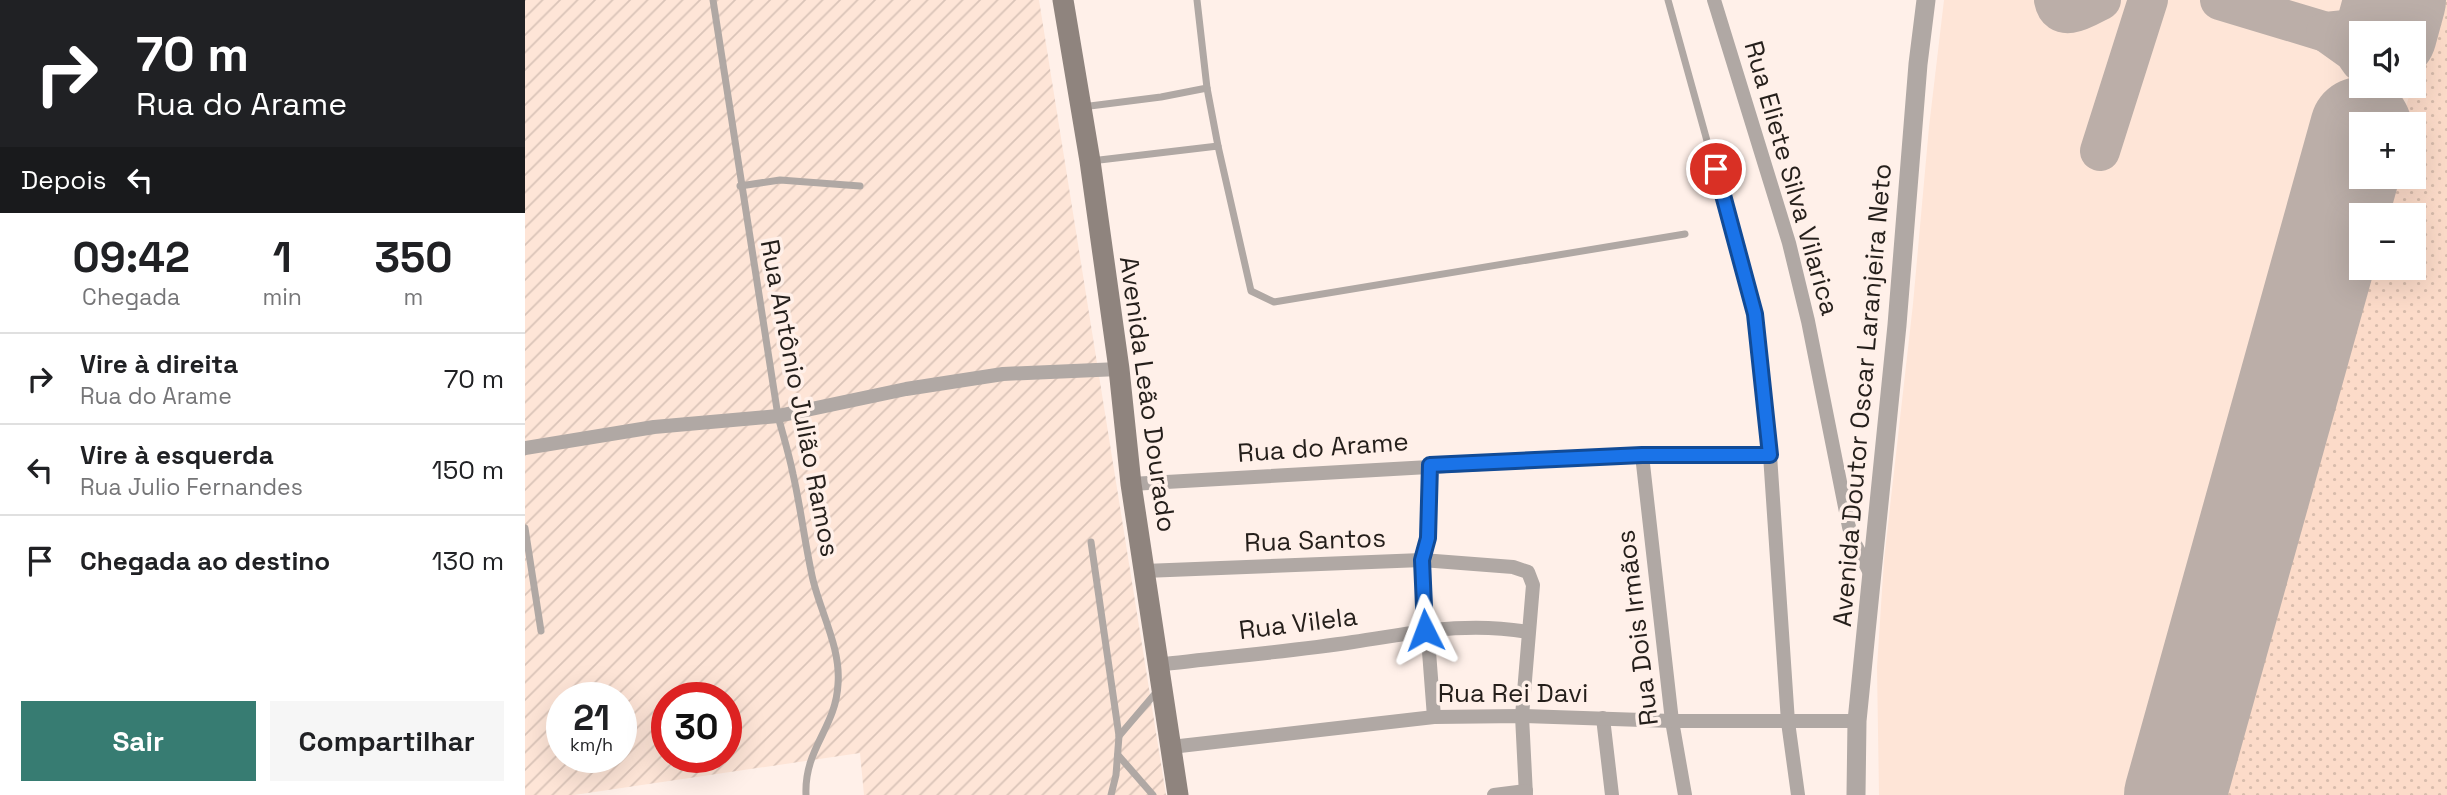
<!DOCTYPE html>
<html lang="pt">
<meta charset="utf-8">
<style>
:root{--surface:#fff;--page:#f6f6f6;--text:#202124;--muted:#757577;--line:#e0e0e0;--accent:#377c72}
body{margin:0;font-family:"Space Grotesk",sans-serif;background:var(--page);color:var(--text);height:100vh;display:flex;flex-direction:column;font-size:26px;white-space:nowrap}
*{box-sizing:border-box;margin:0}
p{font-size:23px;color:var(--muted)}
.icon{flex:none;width:38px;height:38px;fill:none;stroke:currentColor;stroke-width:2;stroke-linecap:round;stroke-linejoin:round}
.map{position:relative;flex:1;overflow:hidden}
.details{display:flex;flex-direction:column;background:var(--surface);width:525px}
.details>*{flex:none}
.banner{background:#202124;color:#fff;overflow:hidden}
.fabs{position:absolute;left:1824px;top:21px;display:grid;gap:14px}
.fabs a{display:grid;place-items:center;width:77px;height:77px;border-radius:0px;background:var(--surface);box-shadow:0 7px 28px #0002;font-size:35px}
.speed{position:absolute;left:21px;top:682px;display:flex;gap:14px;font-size:35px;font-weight:700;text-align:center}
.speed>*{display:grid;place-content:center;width:91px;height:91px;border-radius:50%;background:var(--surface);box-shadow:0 7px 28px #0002;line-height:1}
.speed small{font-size:18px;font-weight:400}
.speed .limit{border:10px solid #d22;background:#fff;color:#111}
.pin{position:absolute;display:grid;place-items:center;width:60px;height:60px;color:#fff;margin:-30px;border:4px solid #fff;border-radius:50%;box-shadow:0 2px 7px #0007}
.me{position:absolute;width:77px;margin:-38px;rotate:357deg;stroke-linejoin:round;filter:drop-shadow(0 0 5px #0008)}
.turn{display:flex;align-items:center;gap:24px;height:147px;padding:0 21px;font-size:32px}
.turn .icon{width:91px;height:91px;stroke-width:2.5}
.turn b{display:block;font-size:49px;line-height:60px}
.then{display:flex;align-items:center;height:66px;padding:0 21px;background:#0003;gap:14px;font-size:26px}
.eta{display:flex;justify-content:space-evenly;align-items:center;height:119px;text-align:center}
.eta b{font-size:42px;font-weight:700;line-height:49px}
.cta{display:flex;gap:14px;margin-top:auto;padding:14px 21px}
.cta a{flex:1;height:80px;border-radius:0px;background:var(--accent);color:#fff;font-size:28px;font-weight:700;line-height:80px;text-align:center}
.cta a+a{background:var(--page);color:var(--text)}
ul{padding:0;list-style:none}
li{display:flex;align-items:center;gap:21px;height:91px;padding:0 21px;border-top:2px solid var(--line)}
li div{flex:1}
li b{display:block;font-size:26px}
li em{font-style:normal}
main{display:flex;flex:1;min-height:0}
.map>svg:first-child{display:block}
.built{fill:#fee5d7;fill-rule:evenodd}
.industrial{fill:url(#industrial-furrows);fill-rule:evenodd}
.grass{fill:url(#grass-dots)}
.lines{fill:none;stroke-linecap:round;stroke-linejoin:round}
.taxiway{stroke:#bbaea8;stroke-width:40}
.runway{stroke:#bbaea8;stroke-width:102}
.service{stroke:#b0a8a4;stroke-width:7}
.minor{stroke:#b0a8a4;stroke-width:14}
.tertiary{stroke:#b0a8a4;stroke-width:19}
.secondary{stroke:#8f847e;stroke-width:21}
.route-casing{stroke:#114b97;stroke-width:18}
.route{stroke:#1a73e8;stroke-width:12}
.labels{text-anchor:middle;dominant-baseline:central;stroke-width:7;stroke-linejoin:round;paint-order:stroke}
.street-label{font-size:26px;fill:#251f1b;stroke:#fff0e9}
</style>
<main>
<section class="details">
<div class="banner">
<div class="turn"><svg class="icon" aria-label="right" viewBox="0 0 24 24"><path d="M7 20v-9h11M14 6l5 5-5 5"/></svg><div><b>70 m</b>Rua do Arame</div></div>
<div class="then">Depois<svg class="icon" aria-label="left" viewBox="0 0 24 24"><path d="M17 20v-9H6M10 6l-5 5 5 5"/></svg></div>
</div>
<div class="eta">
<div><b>09:42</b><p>Chegada</p></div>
<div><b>1</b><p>min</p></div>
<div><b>350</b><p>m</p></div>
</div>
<ul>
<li><svg class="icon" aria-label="right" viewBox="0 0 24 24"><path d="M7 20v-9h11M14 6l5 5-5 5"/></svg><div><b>Vire à direita</b><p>Rua do Arame</p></div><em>70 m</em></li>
<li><svg class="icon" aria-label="left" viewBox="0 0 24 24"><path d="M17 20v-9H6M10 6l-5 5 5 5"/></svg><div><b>Vire à esquerda</b><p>Rua Julio Fernandes</p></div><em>150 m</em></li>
<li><svg class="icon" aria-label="arrive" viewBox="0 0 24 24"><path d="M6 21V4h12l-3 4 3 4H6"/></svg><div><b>Chegada ao destino</b></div><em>130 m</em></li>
</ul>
<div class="cta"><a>Sair</a><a>Compartilhar</a></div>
</section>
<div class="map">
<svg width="1922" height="795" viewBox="0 0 1922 795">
<defs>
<pattern id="industrial-furrows" width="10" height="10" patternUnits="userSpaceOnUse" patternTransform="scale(1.75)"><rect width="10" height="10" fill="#fee5d7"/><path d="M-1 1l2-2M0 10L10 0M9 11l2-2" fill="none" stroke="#dac4b8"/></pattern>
<pattern id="grass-dots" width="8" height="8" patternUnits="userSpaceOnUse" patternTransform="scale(1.75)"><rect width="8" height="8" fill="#fcdbc9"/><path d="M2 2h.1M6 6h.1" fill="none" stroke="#d8bcac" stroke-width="1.8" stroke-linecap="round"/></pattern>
</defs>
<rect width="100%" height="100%" fill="#fff0e9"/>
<path class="built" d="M 1419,0 L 1922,0 L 1922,795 L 1354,795 L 1352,667 L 1359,560 L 1388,304 L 1404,127 ZM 1836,33 L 1888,33 L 1888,86 L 1836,86 ZM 1836,124 L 1888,124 L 1888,177 L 1836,177 ZM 1836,215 L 1888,215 L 1888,268 L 1836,268 Z"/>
<path class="industrial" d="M 0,0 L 514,0 L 641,795 L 339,795 L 335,753 L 49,795 L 0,795 ZM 37,698 L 96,698 L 96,758 L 37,758 ZM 142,698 L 201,698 L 201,758 L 142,758 Z"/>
<polygon class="grass" points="1912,0 1922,0 1922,795 1689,795 1836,268 1888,268 1888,215 1850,215 1861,177 1888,177 1888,124 1876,124"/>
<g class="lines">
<g class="taxiway">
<path d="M 1529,0 C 1534,26 1562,7 1576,0"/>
<polyline points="1695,0 1801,32 1830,29 1852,18 1865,0"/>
<polyline points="1801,32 1829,52 1836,62"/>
<polyline points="1843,86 1844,100"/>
<polyline points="1575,151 1623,0"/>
</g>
<g class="runway">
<polyline points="1861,33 1870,0"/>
<polyline points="1650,795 1836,128"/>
</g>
<g class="service">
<path d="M 188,0 L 253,416 C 258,435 264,454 268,474 C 276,509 280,545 288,580 C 296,613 316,649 313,684 C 311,728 279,748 281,795"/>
<polyline points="1143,0 1230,314 1245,455"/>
<polyline points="682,88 693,146"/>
<polyline points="557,107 636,97 682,88 672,0"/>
<polyline points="566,161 693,146 726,291 749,302 1160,234"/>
<polyline points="215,186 255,180 335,186"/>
<polyline points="0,528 16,631"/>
<polyline points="566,542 594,736"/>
<polyline points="593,755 628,795"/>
<polyline points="586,795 591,775 594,736 634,689"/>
</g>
<g class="minor">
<polyline points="1189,0 1264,243 1283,321 1324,527 1327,538 1345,573"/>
<polyline points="0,448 129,427 253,416 381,389 478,374 594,369"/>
<polyline points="1117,455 1147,721 1160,795"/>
<polyline points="905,465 903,538 897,560 909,717"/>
<polyline points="606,484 1117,455 1245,455 1263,722 1273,795"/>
<polyline points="619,571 897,560 988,567 1003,572 1008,585 997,716 1001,795"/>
<path d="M 632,665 C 697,657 763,652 828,642 C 891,633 939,621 1003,632"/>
<polyline points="1078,718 1087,795"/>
<polyline points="646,747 909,717 997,716 1147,721 1332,721"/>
<polyline points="969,795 1001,791"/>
</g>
<polyline class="tertiary" points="1331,795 1332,721 1372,325 1393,64 1401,0"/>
<polyline class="secondary" points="538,0 565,161 594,369 606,484 653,795"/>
</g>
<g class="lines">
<defs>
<polyline id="route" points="900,630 897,560 903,538 905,465 1117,455 1245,455 1230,314 1191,169"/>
</defs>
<use href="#route" class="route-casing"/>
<use href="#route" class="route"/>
</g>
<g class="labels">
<g class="street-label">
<text transform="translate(1267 178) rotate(74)">Rua Eliete Silva Vilarica</text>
<text transform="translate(623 394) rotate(82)">Avenida Leão Dourado</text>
<text transform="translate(1337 395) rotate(-85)">Avenida Doutor Oscar Laranjeira Neto</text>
<text transform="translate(275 398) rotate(79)">Rua Antônio Julião Ramos</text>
<text transform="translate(798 447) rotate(-4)">Rua do Arame</text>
<text transform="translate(790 540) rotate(-2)">Rua Santos</text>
<text transform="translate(773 623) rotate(-7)">Rua Vilela</text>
<text transform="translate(1112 628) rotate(-97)">Rua Dois Irmãos</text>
<text x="988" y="693">Rua Rei Davi</text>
</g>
</g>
</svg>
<div class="fabs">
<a><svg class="icon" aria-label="sound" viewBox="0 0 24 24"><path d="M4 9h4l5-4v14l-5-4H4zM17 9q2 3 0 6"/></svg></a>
<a>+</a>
<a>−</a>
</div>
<div class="speed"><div>21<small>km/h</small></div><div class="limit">30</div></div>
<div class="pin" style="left:1191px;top:169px;background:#d93025"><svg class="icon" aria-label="arrive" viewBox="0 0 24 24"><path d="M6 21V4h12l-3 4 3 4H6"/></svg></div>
<svg class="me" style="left:900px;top:630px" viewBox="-20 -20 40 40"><path d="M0-17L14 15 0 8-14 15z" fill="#1a73e8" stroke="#fff" stroke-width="4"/></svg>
</div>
</main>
